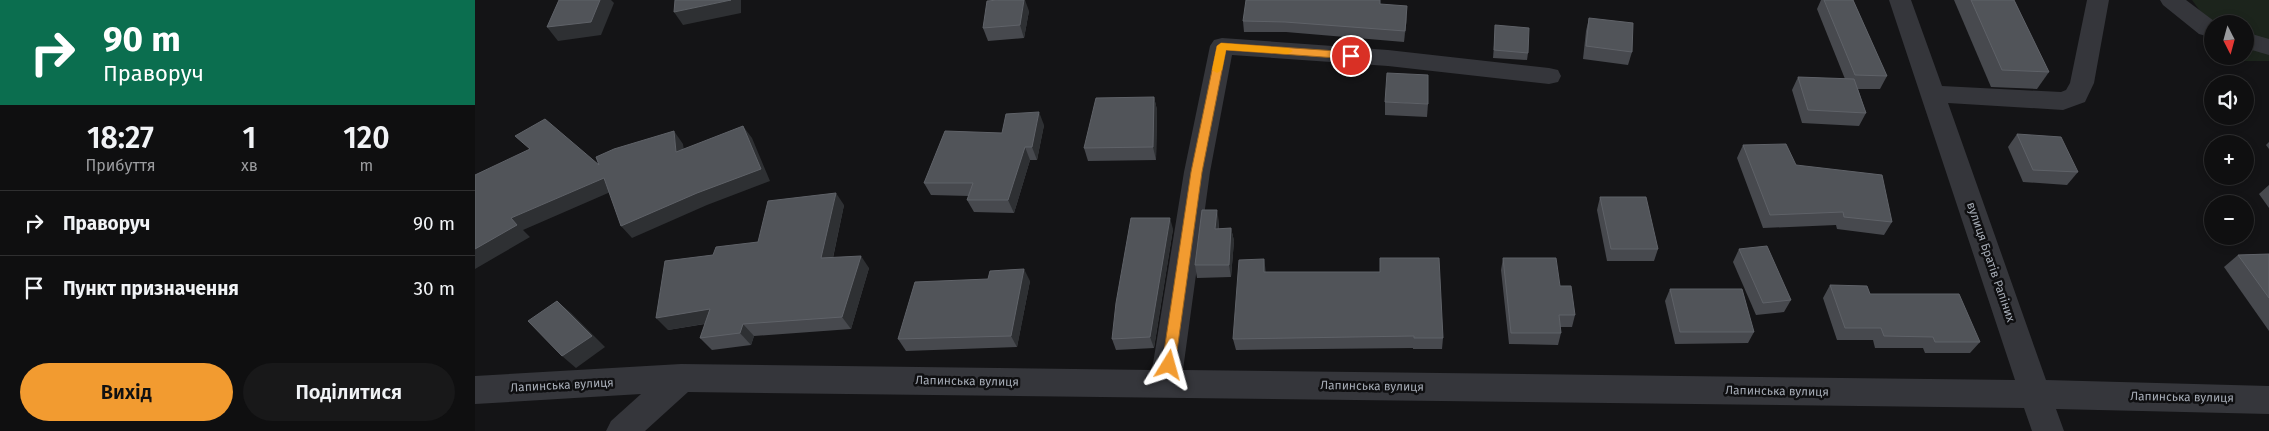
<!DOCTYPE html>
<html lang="uk">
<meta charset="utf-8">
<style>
:root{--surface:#0f0f10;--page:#181819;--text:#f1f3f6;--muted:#9b9c9f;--line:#2f2f30;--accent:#f29b30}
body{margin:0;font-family:"Fira Sans",sans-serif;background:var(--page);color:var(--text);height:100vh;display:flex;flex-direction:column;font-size:19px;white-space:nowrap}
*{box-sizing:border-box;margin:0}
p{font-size:16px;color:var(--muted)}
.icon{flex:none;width:28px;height:28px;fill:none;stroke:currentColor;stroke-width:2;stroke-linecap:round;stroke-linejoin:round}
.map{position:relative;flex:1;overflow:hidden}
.sheet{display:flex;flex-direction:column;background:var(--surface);width:475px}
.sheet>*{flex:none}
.banner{background:#0b6e4f;color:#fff;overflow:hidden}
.needle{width:32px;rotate:174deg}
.buttons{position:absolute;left:1729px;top:15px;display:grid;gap:10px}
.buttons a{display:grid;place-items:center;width:50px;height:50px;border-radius:50%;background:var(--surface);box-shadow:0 2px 8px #0003,0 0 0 1px var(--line);font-size:25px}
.pin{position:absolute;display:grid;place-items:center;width:42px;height:42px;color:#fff;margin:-21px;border:2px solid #fff;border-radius:50%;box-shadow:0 1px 5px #0007}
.me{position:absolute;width:55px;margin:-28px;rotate:8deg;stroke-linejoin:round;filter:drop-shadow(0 0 4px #0008)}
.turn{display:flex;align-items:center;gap:18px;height:105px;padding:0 20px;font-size:22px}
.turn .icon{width:65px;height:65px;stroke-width:2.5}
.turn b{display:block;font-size:35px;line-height:42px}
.eta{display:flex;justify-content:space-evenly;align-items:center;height:85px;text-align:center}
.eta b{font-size:30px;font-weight:600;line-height:35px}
.primary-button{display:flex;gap:10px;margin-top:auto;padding:10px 20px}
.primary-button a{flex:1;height:58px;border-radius:30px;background:var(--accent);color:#111;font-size:20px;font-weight:600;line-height:58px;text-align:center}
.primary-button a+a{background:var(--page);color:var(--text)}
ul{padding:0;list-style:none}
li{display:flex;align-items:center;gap:15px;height:65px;padding:0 20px;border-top:1px solid var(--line)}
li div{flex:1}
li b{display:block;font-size:19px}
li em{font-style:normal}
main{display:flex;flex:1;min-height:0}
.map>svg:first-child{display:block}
.green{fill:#1c241c}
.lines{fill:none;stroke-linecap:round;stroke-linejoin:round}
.minor{fill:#35363b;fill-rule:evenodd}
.wall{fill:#47494e}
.shaded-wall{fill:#2e3033}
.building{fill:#515459;stroke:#5f6268}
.route{fill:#f29b30;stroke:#9d651f}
.slow{fill:#f59e0b}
.labels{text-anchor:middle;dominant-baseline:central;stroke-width:5;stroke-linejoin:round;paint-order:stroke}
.street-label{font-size:12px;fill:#a6acb6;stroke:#0f0f11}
</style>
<main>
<section class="sheet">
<div class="banner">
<div class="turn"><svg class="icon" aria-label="right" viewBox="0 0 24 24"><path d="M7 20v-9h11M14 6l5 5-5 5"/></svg><div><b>90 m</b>Праворуч</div></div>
</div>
<div class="eta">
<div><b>18:27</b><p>Прибуття</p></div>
<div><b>1</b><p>хв</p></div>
<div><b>120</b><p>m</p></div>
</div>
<ul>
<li><svg class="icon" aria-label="right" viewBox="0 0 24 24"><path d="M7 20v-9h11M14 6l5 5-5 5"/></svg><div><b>Праворуч</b></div><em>90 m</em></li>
<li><svg class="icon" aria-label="arrive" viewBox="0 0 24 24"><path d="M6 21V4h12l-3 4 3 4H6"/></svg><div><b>Пункт призначення</b></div><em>30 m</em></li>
</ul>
<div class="primary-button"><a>Вихід</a><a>Поділитися</a></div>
</section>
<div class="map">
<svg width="1794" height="431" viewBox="0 0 1794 431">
<rect width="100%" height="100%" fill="#141416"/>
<polygon class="green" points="1717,0 1794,0 1794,61 1763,61 1760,56 1770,56 1770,24 1738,24 1737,27"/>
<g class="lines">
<g class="minor">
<polygon points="1414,0 1436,0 1467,86 1586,92 1591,90 1595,83 1612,0 1634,0 1619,83 1610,102 1588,110 1473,103 1571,380 1794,386 1794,414 1581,409 1589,431 1557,431 1549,408 213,392 170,431 131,431 136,421 166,394 0,404 0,376 206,364 677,370 709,172 735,46 739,40 747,38 913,50 1074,68 1083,70 1086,76 1083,82 1074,84 913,66 757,55 735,172 708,370 1540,380"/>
<polygon points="1685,0 1711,0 1743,24 1738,24 1738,38 1724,34 1688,5"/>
<polygon points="1770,32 1794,39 1794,55 1770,48"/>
</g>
</g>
<g class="wall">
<polygon points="1346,0 1378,0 1412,76 1405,89 1383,89 1391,113 1384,126 1327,123 1317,90 1323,77 1370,79 1342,9"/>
<polygon points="1479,0 1539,0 1574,72 1562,89 1516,87"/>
<polygon points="906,4 932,17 929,42 811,32 769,32 768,21"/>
<polygon points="554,11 549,38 513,41 508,28"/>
<polygon points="1114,18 1157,52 1153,65 1108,59 1111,31"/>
<polygon points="1020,33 1053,53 1052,60 1018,58"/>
<polygon points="679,97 682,110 681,160 613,161 609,148"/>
<polygon points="910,102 953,104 952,117 910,115"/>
<polygon points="569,125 562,160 555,160 539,213 499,212 492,200 494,196 456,195 449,183 527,133"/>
<polygon points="1542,134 1603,172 1592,185 1548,182 1533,147"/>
<polygon points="1794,142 1794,149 1791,145"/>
<polygon points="1268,145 1321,165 1417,222 1409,235 1362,229 1361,225 1288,228 1262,158"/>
<polygon points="1794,185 1794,208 1784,194"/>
<polygon points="1125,197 1183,249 1179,261 1132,261 1122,210"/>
<polygon points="369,205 358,258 394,268 376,329 279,336 276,345 237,350 225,338 230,324 193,330 238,255 283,242"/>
<polygon points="744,222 744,229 756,228 759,241 756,277 722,278 720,265"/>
<polygon points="698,229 679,348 641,350 637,339"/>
<polygon points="1264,249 1316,300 1309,312 1281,315 1258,262"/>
<polygon points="1794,254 1794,331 1749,267 1763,255"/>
<polygon points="1028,258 1085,286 1100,315 1097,327 1085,327 1086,333 1083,345 1034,344 1026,270"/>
<polygon points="791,272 968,338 967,349 938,349 938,348 761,350 758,339"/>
<polygon points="555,281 542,347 431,351 423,339"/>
<polygon points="1355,285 1395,294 1505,342 1495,353 1450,353 1448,348 1400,348 1398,340 1362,340 1348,298"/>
<polygon points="1195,289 1279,332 1273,343 1200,344 1190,301"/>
</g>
<g class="shaded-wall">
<polygon points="125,0 136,0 139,3 126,35 83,41 72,27"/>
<polygon points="256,0 266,0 266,13 208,25 199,12"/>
<polygon points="549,0 550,0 554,11 549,38 545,25"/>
<polygon points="932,6 932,17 929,42 930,31"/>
<polygon points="679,97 682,110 681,160 678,147"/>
<polygon points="564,112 569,125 562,160 557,147"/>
<polygon points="268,126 277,138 295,181 232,205 157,238 146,226"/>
<polygon points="199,131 208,144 211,165 201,152"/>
<polygon points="550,147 555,160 539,213 533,200"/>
<polygon points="129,178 140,190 48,230 55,237 0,269 0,249 36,218"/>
<polygon points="361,193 369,205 355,271 346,258"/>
<polygon points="742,210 744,222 743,241 740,229"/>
<polygon points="695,218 698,229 679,348 675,337"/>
<polygon points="756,228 759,241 756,277 754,265"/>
<polygon points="386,256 394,268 376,329 367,317"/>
<polygon points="789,259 791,272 789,272"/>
<polygon points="549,269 555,281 542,347 536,336"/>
<polygon points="82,301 96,313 130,347 101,368 87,356"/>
<polygon points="235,309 246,321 193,330 181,318"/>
<polygon points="268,324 279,336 276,345 265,333"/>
</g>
<g class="building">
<polygon points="84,0 125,0 116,22 72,27"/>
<polygon points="200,0 256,0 199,12"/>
<polygon points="523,0 549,0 545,25 508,28 512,1"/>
<polygon points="771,0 905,0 905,4 932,6 930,31 810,22 768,21"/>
<polygon points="1349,0 1378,0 1412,76 1380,75"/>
<polygon points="1496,0 1539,0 1574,72 1527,70"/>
<polygon points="1114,18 1158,23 1157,52 1111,46"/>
<polygon points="1020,25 1054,28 1053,53 1019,50"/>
<polygon points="912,73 953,75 953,104 910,102"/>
<polygon points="1323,77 1379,79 1391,113 1333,110"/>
<polygon points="679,97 678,147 609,148 621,98"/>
<polygon points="564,112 557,147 550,147 533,200 492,200 498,183 449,183 470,131 527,133 531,114"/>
<polygon points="70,119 124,165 121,157 139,149 199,131 201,152 268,126 286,169 222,193 146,226 129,178 36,218 42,225 0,249 0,175 55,149 40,136"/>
<polygon points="1542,134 1586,137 1603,172 1558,170"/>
<polygon points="1311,144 1321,165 1407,175 1417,222 1369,217 1368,212 1295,215 1268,145"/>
<polygon points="361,193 346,258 386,256 367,317 268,324 265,333 225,338 235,309 181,318 190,261 238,255 241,247 283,242 293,201"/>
<polygon points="1125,197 1171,197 1183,249 1136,249"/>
<polygon points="727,210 742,210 740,229 756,228 754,265 720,265"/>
<polygon points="656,218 695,218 675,337 637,339 641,303"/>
<polygon points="1292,246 1316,300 1288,303 1264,249"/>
<polygon points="1794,254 1794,298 1763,255"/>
<polygon points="905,258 964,258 968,338 939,338 939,336 758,339 764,260 789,259 789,272 905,272"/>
<polygon points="1028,258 1081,258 1085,286 1096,286 1100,315 1084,315 1086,333 1036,333"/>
<polygon points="549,269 536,336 423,339 440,282 513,279 515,271"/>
<polygon points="1355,285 1392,286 1395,294 1484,294 1505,342 1460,342 1458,337 1409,336 1406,328 1370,328"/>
<polygon points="1195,289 1267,289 1279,332 1205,332"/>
<polygon points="82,301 117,336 87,356 53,321"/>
</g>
<polygon class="route" points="746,43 876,52 881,56 876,59 751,50 727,172 700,365 698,369 694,371 689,369 687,365 716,172 742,46"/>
<polygon class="slow" points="746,43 813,48 818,51 813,54 751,50 747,70 742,73 737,70 742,46"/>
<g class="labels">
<g class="street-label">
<text transform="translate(1516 262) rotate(71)">вулиця Братів Рапіних</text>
<text transform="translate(492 381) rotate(1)">Лапинська вулиця</text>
<text transform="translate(87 385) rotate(-3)">Лапинська вулиця</text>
<text transform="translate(897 386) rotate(1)">Лапинська вулиця</text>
<text transform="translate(1302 391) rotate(1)">Лапинська вулиця</text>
<text transform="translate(1707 397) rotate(1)">Лапинська вулиця</text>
</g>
</g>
</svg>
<div class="buttons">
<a><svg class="needle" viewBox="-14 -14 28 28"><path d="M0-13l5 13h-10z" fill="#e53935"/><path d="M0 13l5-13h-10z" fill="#9b9c9f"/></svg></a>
<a><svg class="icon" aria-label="sound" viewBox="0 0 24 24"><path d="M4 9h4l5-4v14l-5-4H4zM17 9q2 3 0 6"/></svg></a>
<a>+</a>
<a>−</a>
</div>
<div class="pin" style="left:876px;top:56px;background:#d93025"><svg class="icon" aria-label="arrive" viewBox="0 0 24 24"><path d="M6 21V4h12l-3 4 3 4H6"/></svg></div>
<svg class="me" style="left:694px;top:365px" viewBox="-20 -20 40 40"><path d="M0-17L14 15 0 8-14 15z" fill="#f29b30" stroke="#fff" stroke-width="4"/></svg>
</div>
</main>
